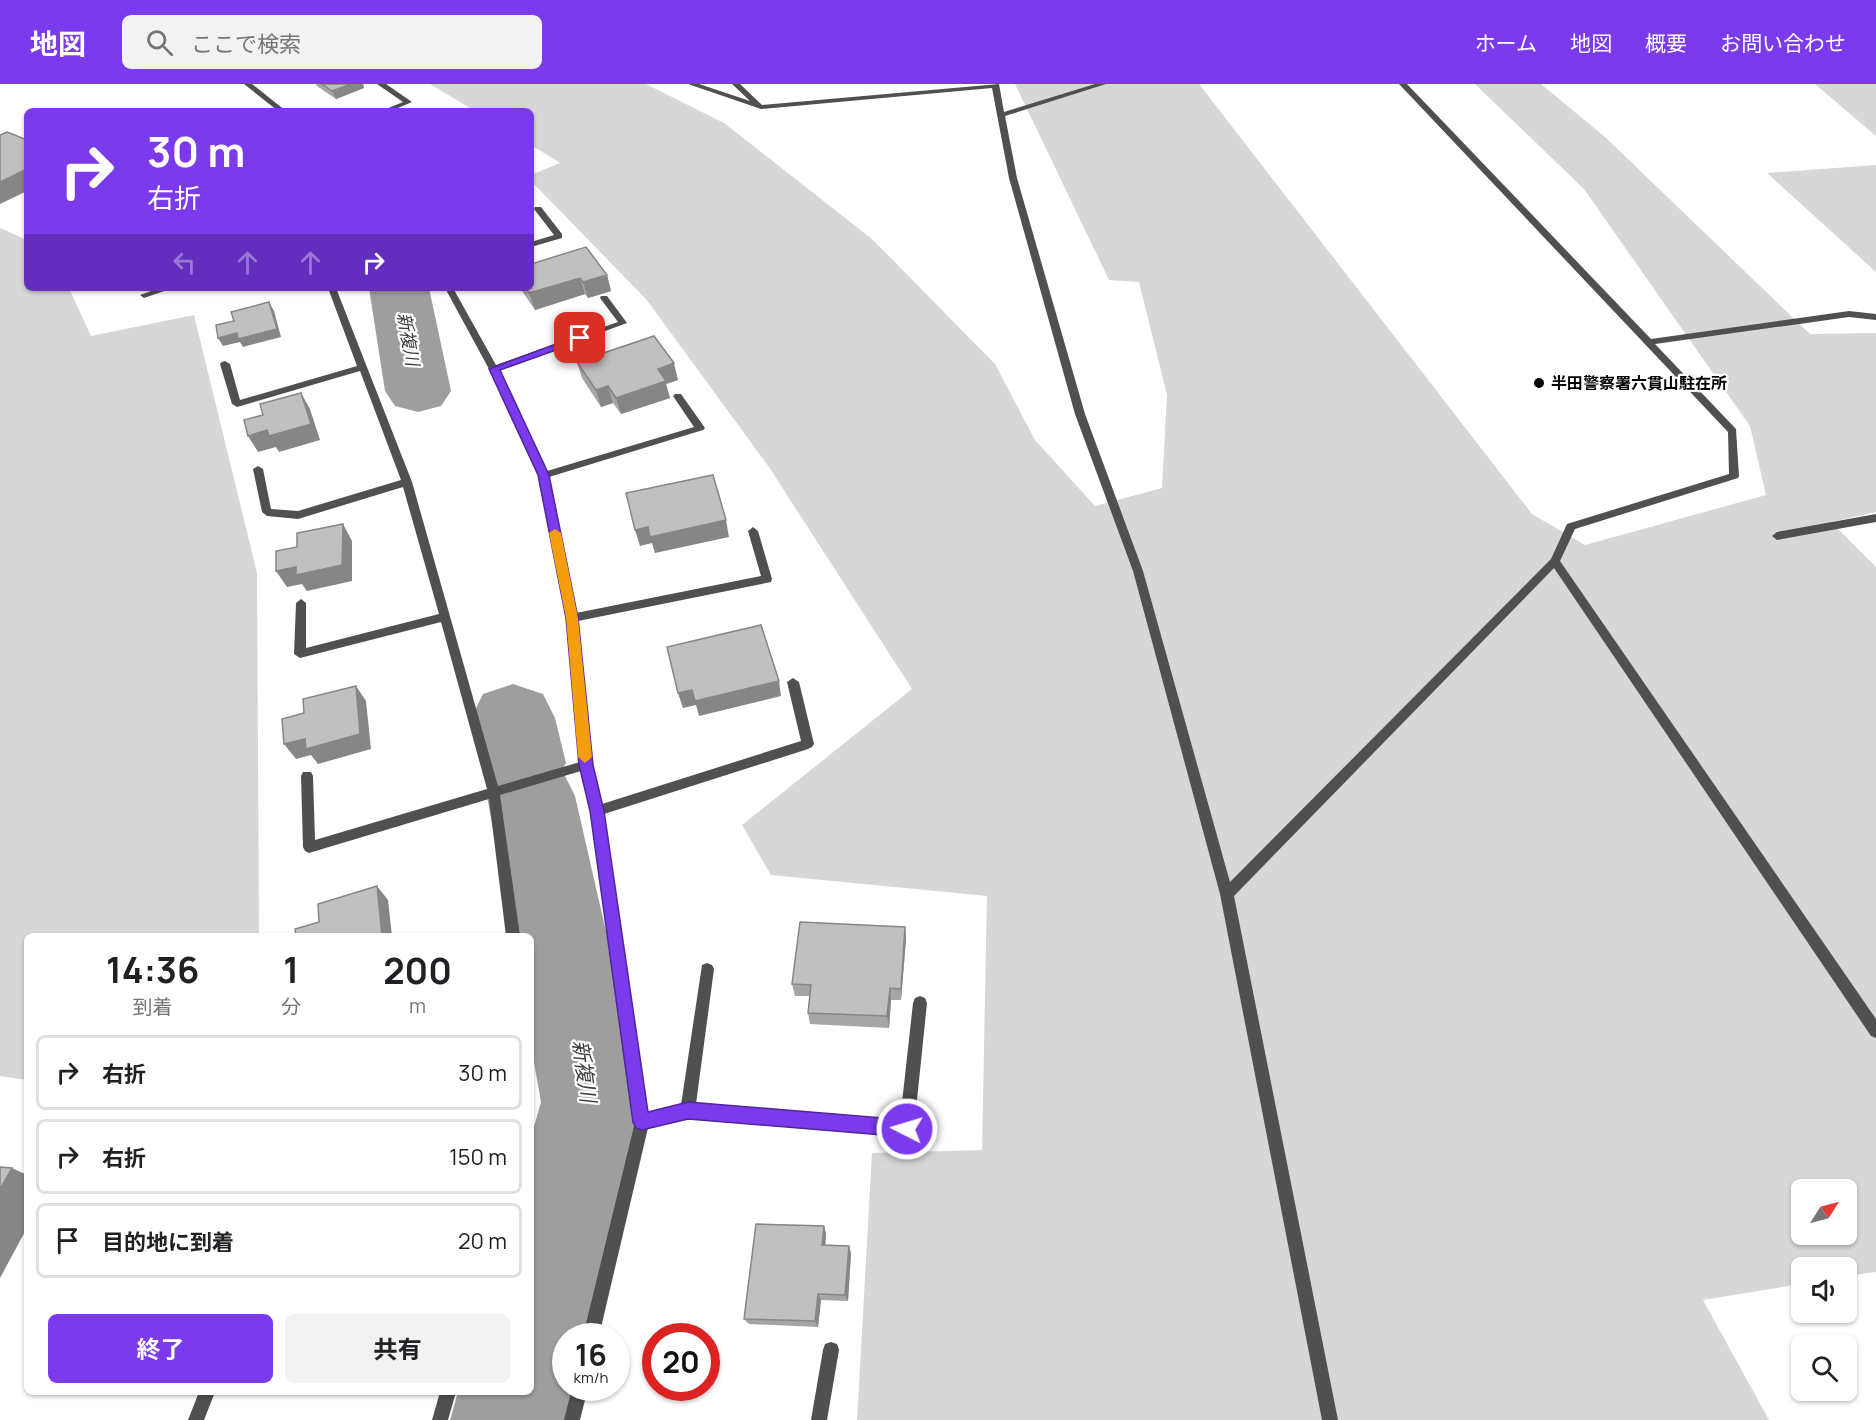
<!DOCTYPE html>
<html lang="ja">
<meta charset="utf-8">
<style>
:root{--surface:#fff;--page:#f2f2f2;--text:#202124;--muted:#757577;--line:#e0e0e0;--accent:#7c3aed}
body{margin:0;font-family:Manrope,"Noto Sans JP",sans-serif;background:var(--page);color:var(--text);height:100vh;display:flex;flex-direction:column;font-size:22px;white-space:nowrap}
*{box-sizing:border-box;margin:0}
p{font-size:20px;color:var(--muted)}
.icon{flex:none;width:33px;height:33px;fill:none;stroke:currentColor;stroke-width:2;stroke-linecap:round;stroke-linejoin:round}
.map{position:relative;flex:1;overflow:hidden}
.drawer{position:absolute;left:24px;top:849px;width:510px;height:462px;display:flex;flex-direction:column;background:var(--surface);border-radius:9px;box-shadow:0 2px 4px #0004}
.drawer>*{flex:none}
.top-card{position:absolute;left:24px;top:24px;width:510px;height:183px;border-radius:9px;box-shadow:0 2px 4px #0004;background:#7c3aed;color:#fff;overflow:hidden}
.needle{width:39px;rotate:54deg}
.buttons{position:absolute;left:1791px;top:1095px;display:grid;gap:12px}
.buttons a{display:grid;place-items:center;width:66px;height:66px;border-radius:9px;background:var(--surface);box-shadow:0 2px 4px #0004;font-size:30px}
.speed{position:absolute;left:552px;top:1239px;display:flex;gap:12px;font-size:30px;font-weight:700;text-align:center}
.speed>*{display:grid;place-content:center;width:78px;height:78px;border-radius:50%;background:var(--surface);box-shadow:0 2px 4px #0004;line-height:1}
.speed small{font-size:15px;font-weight:400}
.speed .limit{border:9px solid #d22;background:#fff;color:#111}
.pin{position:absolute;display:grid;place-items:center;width:51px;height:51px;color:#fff;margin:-26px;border-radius:12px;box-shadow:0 3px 9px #0006}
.me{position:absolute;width:66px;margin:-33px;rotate:275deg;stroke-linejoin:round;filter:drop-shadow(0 0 4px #0008)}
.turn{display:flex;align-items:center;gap:21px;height:126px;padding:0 24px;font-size:27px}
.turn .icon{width:78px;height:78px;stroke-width:2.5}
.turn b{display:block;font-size:42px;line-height:51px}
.lanes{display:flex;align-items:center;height:57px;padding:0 24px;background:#0003;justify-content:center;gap:30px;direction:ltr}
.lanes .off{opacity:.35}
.eta{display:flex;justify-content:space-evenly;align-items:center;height:102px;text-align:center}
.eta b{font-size:36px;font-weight:700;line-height:42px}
.button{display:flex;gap:12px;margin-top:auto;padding:12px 24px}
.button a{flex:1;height:69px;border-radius:9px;background:var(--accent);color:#fff;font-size:24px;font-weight:700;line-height:69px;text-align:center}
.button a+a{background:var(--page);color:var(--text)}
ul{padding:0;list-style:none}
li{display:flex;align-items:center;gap:18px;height:75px;margin:0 12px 9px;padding:0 12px;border:3px solid var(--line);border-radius:9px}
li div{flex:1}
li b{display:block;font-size:22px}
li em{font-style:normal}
header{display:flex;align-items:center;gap:36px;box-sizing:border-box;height:84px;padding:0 30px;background:var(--accent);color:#fff}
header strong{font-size:28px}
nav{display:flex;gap:33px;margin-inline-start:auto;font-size:21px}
.search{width:420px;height:54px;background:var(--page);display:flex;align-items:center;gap:15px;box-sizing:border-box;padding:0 21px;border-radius:9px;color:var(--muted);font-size:22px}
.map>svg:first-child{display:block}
.green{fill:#d7d7d7;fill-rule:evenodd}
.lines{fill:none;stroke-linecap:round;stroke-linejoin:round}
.river{fill:#9e9e9e;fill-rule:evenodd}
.lane{fill:#505050;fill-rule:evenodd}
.wall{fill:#a5a5a5}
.shaded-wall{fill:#868686}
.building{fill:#c0c0c0;stroke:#868686;stroke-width:1.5}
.route{fill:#7c3aed;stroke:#51269a;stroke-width:1.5}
.slow{fill:#f59e0b}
.poi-dot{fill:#000;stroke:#fff;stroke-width:2}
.labels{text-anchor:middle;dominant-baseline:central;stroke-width:4.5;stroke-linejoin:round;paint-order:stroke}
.far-poi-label{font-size:16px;font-weight:bold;fill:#000;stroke:#fff;text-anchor:start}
.far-water-label{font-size:18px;font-style:italic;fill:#3f3f3f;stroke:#fff}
.water-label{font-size:21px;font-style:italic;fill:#3f3f3f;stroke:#fff}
</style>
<header>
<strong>地図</strong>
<div class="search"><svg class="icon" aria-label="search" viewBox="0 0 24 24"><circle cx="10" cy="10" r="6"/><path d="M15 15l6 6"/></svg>ここで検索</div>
<nav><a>ホーム</a><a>地図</a><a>概要</a><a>お問い合わせ</a></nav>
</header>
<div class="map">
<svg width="1876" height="1336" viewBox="0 0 1876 1336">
<rect width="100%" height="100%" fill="#fff"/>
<g class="green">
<path d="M 430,0 L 646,0 L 724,39 L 872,155 L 995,280 L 1035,356 L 1095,422 L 1162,404 L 1167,311 L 1139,198 L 1109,196 L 1015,0 L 1199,0 L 1532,430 L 1585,461 L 1766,411 L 1750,342 L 1584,105 L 1475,0 L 1541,0 L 1605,53 L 1810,250 L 1876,249 L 1876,428 L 1831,438 L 1876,483 L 1876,1188 L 1847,1192 L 1846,1184 L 1802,1184 L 1801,1200 L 1703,1216 L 1769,1336 L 857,1336 L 872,1069 L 982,1066 L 987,812 L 771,791 L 742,741 L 912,605 L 769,383 L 646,215 L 531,97 L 531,91 L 560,79 L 531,61 L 531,27 L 475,27 ZM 1802,1106 L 1846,1106 L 1846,1150 L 1802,1150 Z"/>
<polygon points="1815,0 1876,0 1876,52"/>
<polygon points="1876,81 1876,188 1767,89"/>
<polygon points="0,144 27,156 27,204 69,204 91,252 194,231 257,489 259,852 27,852 27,996 0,992"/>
</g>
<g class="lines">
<g class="river">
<polygon points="369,204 429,204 451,307 441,322 418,328 395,322 385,307"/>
<polygon points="513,600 543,610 555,634 566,679 562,686 575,712 645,1018 591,1252 566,1252 566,1304 576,1304 578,1308 572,1336 450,1336 458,1308 531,1308 531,1053 541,1018 531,962 531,852 512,852 487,712 492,702 480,679 471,634 483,610"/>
</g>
<g class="lane">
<polygon points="244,0 252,0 286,27 278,27"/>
<polygon points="377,0 386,0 412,18 391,27 381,27 403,18"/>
<polygon points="688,0 699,0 750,17 732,0 740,0 762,21 999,0 1004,28 1095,0 1106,0 1005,32 1017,94 1085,330 1143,487 1230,798 1551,475 1567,440 1729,390 1728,348 1399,0 1407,0 1651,255 1849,227 1876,230 1876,236 1849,233 1655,260 1736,345 1739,392 1738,394 1575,445 1560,477 1876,935 1876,954 1871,952 1554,484 1234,812 1338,1336 1322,1336 1220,810 1133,487 1075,330 1009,94 992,4 761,25"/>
<polygon points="535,123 541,123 562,150 562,154 531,163 531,158 554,151 534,125"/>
<polygon points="160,204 173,204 144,214 140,211"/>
<polygon points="328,204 336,204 412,398 498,702 580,678 567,534 539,391 489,285 445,204 453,204 496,281 618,238 600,214 601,212 607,212 627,239 499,286 547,387 694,343 673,312 675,310 681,310 705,344 703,346 549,393 576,529 761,492 748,447 753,443 758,447 772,495 771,498 578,537 592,681 602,720 801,657 787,598 793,594 799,598 814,660 812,663 808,665 604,730 648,1029 681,1021 702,881 707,879 712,881 714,885 696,1020 900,1037 913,919 915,914 920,912 925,914 927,919 914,1045 912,1050 907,1052 688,1034 648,1044 599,1252 583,1252 635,1038 591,727 581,687 500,711 520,852 506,852 489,715 309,769 305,767 303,763 301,692 303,688 311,688 313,692 315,756 487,705 441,538 300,574 294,570 296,519 301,515 306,519 306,564 439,530 403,403 298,435 267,432 262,428 253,385 258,382 263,385 271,425 298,427 401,396 360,287 237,323 232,320 220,280 222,278 225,277 230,280 240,316 357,282"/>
<polygon points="1876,430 1876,438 1777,456 1772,452 1777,448"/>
<polygon points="831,1258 837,1260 839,1266 827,1336 811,1336 823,1266 825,1260"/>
<polygon points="572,1304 588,1304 580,1336 564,1336"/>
<polygon points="199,1308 215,1308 204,1336 188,1336"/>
<polygon points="440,1308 456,1308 448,1336 432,1336"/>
</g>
</g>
<g class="wall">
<polygon points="316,0 363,0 364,4 336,15 317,2"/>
<polygon points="531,180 607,191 611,207 588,214 585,210 535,226 520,204 531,204"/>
<polygon points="577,278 678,296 666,300 670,314 621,330 613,319 601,323 582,294"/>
<polygon points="905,843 906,855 901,916 891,916 889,944 810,940 808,929 810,912 795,912 792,900"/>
<polygon points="826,1149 825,1161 851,1169 848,1217 821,1216 818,1243 749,1240 744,1235"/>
</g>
<g class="shaded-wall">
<polygon points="351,0 363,0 364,4 336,15 332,7"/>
<polygon points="27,85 27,107 0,120 0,98"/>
<polygon points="607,191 611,207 588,214 583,198"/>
<polygon points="580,194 585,210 535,226 529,209"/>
<polygon points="269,218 274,227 281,253 243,263 240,258 223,262 218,254"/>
<polygon points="674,279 678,296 666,300 670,314 621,330 616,314 658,285"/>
<polygon points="608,302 613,319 601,323 596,306"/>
<polygon points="301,309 310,325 320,356 279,368 276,363 258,368 248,352"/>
<polygon points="726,436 729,453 655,469 652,459 640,462 635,446 648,443"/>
<polygon points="343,440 352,457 352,497 307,507 302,500 287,503 276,487"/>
<polygon points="779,597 781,612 699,632 696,621 683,624 678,609 692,606"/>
<polygon points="356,602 366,617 371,665 318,680 311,671 296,675 284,660"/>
<polygon points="377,802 388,816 392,852 382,852"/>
<polygon points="905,843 906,855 901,916 901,905"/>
<polygon points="890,904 891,916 889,944 887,932"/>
<polygon points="12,1084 27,1091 27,1144 0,1194 0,1105"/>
<polygon points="824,1142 826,1149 825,1168 822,1161"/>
<polygon points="849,1162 851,1169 848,1217 845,1211"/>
<polygon points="818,1210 821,1216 818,1243 815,1237"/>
</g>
<g class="building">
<polygon points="322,0 351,0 332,7"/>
<polygon points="7,48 27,56 27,85 0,98 0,51"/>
<polygon points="586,163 607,191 583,198 580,194 529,209 526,204 531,204 531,180"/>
<polygon points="269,218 277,245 238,255 237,249 218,254 216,241 234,237 231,228"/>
<polygon points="654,252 674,279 658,285 666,297 616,314 608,302 596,306 577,278"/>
<polygon points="301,309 311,340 269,352 267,346 248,352 244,336 263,331 260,320"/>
<polygon points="713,391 726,436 650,453 648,443 635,446 626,409"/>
<polygon points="343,440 342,481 296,491 296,483 276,487 276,467 297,463 297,449"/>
<polygon points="761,541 779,597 695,617 692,606 678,609 667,563"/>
<polygon points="356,602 360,650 306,665 305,655 284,660 282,635 304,629 303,615"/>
<polygon points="377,802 382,852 296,852 295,845 319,838 318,820"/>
<polygon points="800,838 905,843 901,905 890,904 887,932 808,929 811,901 792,900"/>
<polygon points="0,1083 12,1084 0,1105"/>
<polygon points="756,1140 824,1142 822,1161 849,1162 845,1211 818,1210 815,1237 744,1235"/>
</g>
<polygon class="route" points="580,251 584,252 584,256 500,286 549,391 578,534 593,681 604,727 648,1028 688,1018 907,1036 913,1039 915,1045 913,1051 907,1053 688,1035 642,1046 636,1044 633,1038 590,727 579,681 566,534 538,391 489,285"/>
<polygon class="slow" points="555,445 561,449 578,534 592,673 585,679 578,673 566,534 549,449"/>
<circle class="poi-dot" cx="1539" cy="299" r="6"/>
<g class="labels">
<g class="far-poi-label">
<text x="1551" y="299">半田警察署六貫山駐在所</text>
</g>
<g class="far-water-label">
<text transform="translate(409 255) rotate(80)">新複川</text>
</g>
<g class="water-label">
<text transform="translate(585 987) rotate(82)">新複川</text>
</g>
</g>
</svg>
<div class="buttons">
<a><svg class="needle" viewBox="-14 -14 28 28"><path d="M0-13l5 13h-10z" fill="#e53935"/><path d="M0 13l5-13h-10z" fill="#757577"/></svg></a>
<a><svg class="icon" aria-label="sound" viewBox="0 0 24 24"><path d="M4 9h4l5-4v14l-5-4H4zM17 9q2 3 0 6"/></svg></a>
<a><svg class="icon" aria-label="search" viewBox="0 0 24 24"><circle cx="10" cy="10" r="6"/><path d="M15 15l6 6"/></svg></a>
</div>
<div class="speed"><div>16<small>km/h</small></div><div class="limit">20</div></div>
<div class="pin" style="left:580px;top:254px;background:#d93025"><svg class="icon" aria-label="arrive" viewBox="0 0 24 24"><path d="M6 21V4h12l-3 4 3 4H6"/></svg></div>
<svg class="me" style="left:907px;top:1045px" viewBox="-20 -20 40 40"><circle r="17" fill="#7c3aed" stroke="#fff" stroke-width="3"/><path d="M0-11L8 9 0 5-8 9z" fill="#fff"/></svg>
<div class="top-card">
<div class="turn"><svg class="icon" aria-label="right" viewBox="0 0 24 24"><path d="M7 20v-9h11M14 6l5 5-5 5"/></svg><div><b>30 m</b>右折</div></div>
<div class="lanes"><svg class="icon off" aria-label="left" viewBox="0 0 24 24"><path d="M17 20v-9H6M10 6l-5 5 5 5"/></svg><svg class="icon off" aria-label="ahead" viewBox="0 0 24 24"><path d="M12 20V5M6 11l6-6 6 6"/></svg><svg class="icon off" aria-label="ahead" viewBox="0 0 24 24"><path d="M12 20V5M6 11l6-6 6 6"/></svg><svg class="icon" aria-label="right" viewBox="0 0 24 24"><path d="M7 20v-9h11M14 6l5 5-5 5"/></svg></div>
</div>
<section class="drawer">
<div class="eta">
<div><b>14:36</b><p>到着</p></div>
<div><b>1</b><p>分</p></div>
<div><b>200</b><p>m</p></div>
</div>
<ul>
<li><svg class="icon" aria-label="right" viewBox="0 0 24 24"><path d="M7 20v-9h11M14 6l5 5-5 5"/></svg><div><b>右折</b></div><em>30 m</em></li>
<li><svg class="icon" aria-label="right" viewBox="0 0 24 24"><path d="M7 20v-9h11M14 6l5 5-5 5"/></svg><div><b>右折</b></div><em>150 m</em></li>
<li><svg class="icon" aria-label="arrive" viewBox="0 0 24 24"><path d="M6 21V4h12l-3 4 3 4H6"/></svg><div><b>目的地に到着</b></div><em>20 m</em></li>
</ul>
<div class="button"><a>終了</a><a>共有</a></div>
</section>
</div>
